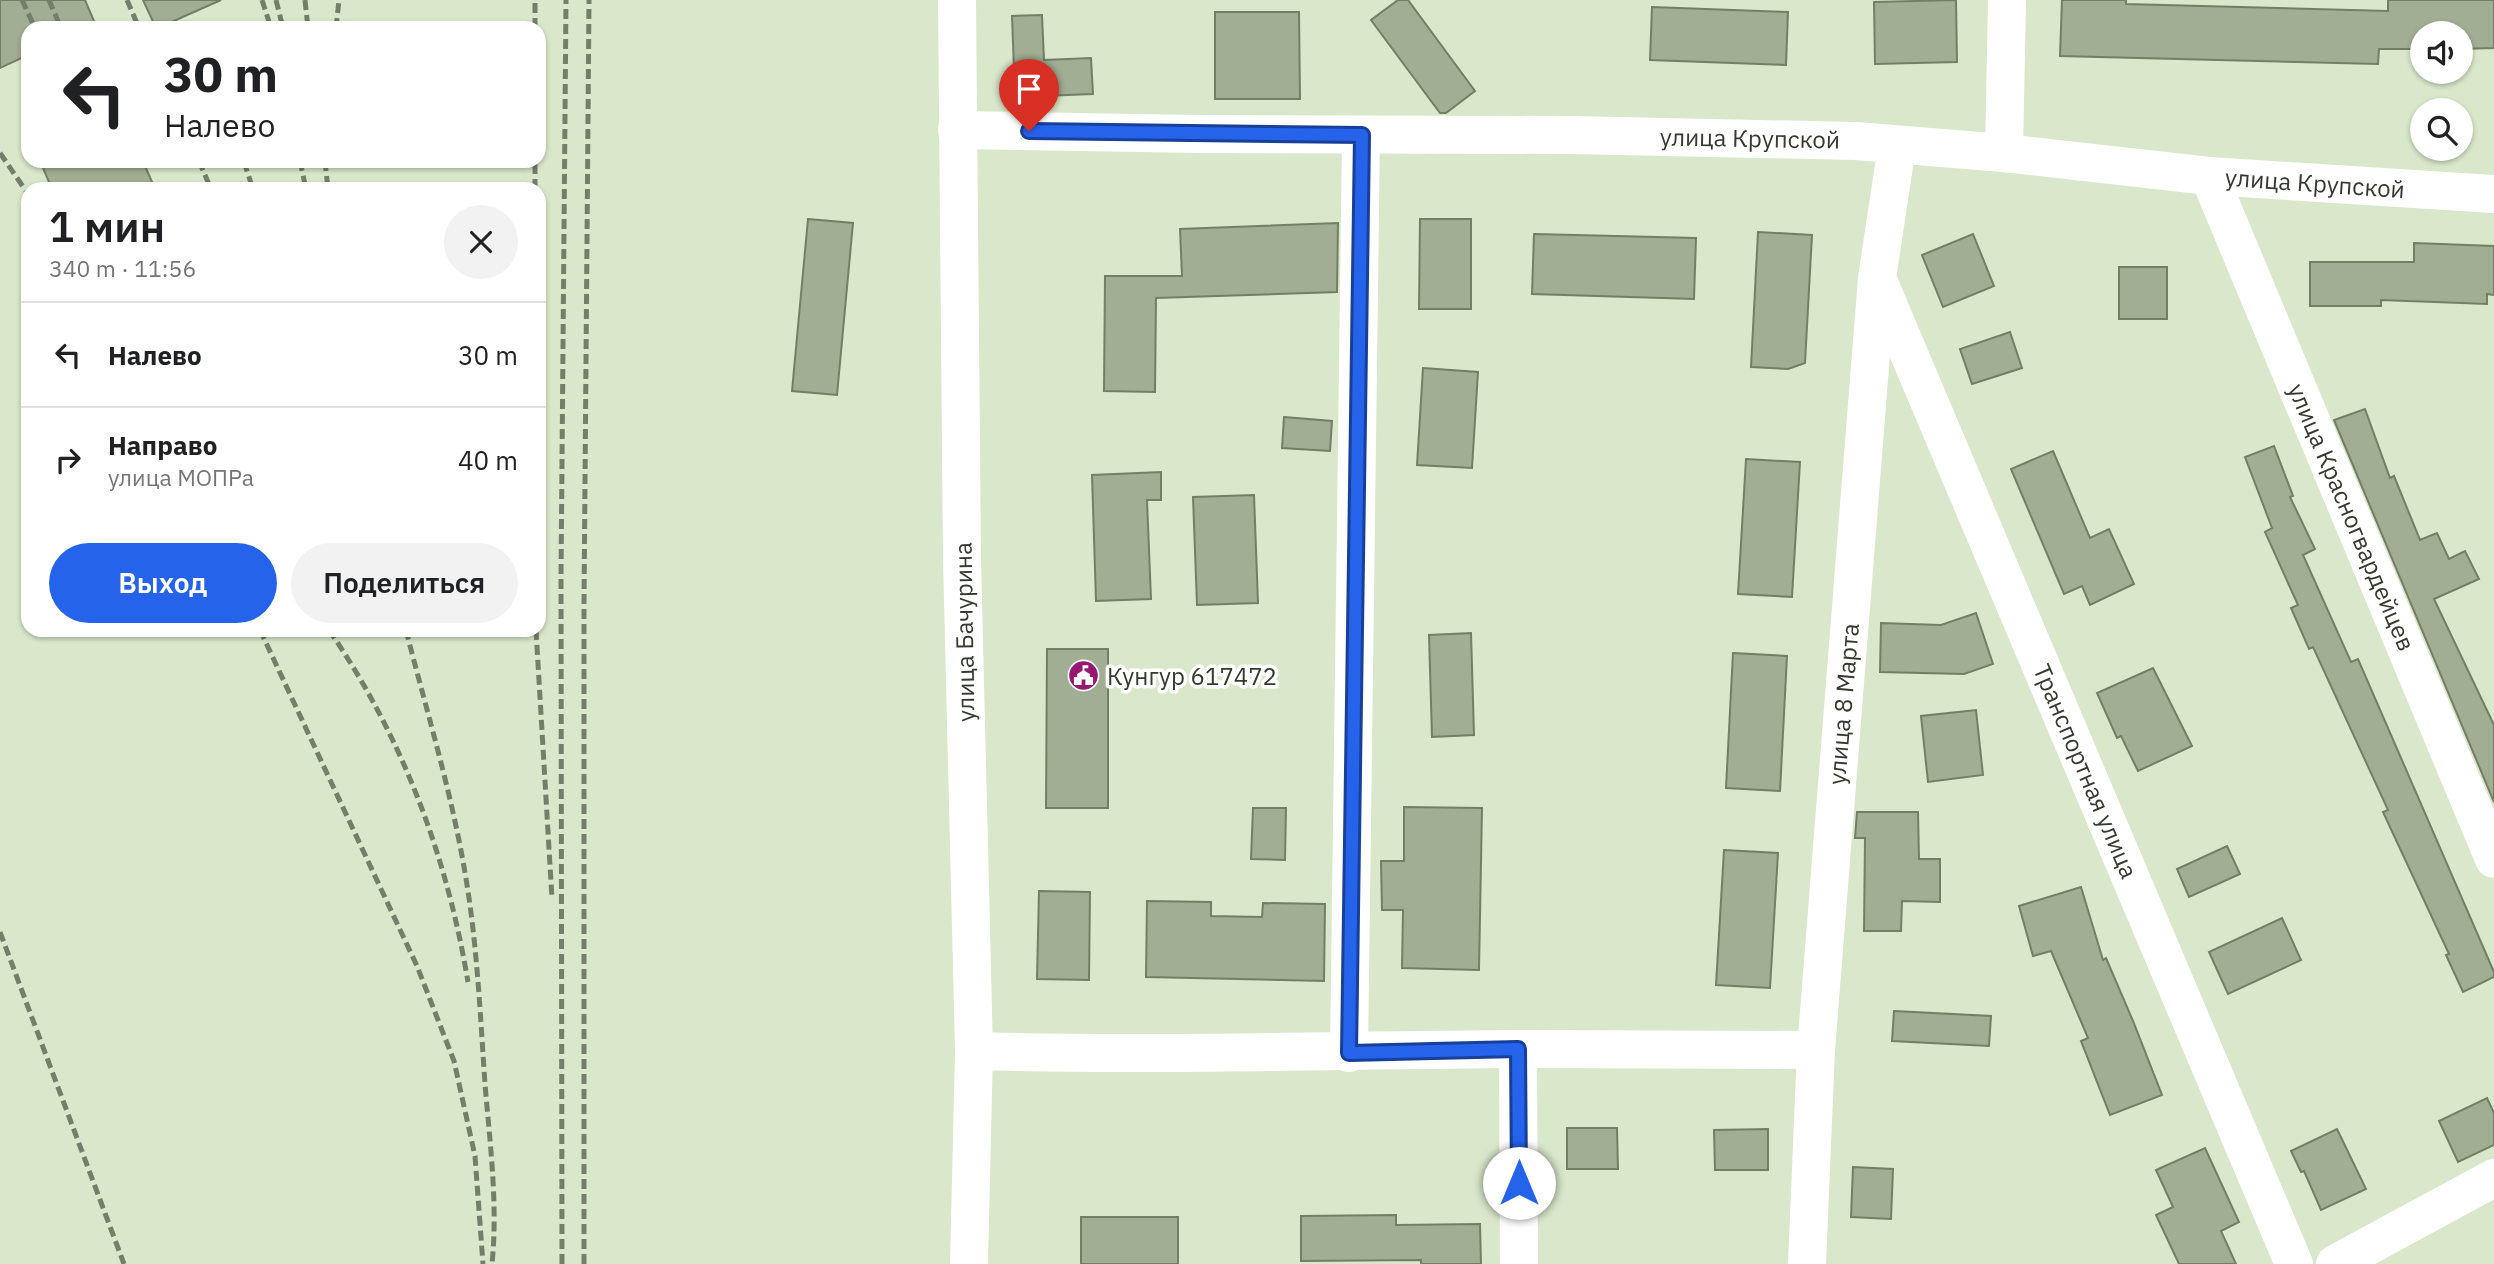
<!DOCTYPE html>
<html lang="ru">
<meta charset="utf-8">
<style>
:root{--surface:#fff;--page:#f2f2f2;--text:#202124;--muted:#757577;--line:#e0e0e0;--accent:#2563eb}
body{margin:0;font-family:"IBM Plex Sans",sans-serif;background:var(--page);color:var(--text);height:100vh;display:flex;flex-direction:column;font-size:26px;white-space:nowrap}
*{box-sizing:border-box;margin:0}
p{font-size:23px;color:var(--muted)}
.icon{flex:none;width:38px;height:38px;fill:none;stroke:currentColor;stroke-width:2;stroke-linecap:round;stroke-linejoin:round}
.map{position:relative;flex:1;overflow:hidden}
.details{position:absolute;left:21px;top:182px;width:525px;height:455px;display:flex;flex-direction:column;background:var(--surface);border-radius:21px;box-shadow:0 2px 5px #0004}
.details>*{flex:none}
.guide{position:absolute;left:21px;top:21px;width:525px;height:147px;border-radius:21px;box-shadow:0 2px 5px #0004;background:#fff;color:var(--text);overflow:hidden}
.fabs{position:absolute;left:2410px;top:21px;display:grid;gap:14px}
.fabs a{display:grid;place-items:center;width:63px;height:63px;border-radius:50%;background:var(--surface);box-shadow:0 2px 5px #0004;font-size:35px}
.pin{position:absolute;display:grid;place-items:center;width:60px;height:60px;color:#fff;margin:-72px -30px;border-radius:50% 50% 50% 0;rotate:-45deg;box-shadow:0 0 7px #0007}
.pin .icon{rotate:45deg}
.me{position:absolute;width:77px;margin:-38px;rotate:0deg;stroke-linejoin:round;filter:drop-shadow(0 0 5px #0008)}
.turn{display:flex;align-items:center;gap:24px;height:147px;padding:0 28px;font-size:32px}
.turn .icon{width:91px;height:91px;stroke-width:2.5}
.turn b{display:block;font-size:49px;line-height:60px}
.round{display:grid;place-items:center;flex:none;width:74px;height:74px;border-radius:37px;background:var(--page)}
.overview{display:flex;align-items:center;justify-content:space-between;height:119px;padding:0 28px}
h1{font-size:42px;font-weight:600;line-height:52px}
.button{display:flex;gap:14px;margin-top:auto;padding:14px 28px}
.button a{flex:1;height:80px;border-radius:42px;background:var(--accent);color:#fff;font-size:28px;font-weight:600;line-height:80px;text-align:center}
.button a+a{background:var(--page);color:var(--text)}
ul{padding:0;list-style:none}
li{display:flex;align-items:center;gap:21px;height:105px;padding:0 28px;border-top:2px solid var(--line)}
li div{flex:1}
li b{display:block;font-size:26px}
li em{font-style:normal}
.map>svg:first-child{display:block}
.building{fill:#a1ae93;stroke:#737f65;stroke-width:2}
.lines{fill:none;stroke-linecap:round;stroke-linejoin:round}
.minor{stroke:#fff;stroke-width:38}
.rail{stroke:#757e6b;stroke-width:5;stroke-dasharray:10 5;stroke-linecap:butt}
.route-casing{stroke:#184099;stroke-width:18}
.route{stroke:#2563eb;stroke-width:12}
.labels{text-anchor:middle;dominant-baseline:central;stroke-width:7;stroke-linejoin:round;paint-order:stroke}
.street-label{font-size:24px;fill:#343a2e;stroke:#fff}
.poi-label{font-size:24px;fill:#343a2e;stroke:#fff;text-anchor:start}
</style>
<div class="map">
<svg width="2494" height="1264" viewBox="0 0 2494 1264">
<rect width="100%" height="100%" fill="#d9e7ca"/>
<g class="building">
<polygon points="0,0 85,0 97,28 28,28 28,55 0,68"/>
<polygon points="143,0 221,0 158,28 156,28"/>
<polygon points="1398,0 1408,0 1475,91 1446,113 1440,113 1371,20"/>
<polygon points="1956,0 1957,62 1875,64 1874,2"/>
<polygon points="2062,0 2126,0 2126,4 2388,11 2388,0 2494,0 2494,48 2460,49 2460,33 2422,33 2422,49 2379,49 2378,64 2060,56"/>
<polygon points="1652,7 1788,12 1786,65 1650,60"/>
<polygon points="1215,12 1299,12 1300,99 1215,99"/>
<polygon points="1042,15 1044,60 1091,58 1093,94 1015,97 1012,16"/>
<polygon points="40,161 143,161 155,189 52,189"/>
<polygon points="808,219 853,223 837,395 792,391"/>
<polygon points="1420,219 1471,219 1471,309 1419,309"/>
<polygon points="1338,223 1337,292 1156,298 1155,392 1104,391 1105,276 1182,276 1180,229"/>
<polygon points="1758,232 1812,235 1805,363 1788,369 1751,367"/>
<polygon points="1534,234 1696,238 1694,299 1532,294"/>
<polygon points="1973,234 1994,286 1943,307 1922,255"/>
<polygon points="2414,243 2494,246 2494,295 2487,294 2487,304 2381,300 2381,306 2310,306 2310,262 2414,262"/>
<rect x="2119" y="267" width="48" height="52"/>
<polygon points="2010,332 2022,368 1972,384 1960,349"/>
<polygon points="1423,368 1478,372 1472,468 1417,465"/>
<polygon points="2365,409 2390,478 2394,476 2420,540 2437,533 2449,559 2465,551 2479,579 2434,599 2494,725 2494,802 2334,420"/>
<polygon points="1284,417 1332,421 1330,451 1282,448"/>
<polygon points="2274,446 2293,496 2290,497 2315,549 2303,555 2351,662 2358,659 2494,972 2494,977 2463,992 2446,955 2449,954 2383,812 2388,810 2313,647 2309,649 2291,608 2298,605 2265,532 2272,528 2245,457"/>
<polygon points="2053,451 2090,538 2109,529 2134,584 2090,605 2082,586 2064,594 2011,469"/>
<polygon points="1746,459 1800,462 1792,597 1738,594"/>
<polygon points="1161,472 1161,500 1147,500 1151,599 1096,601 1092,475"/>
<polygon points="1254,495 1258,603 1197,605 1193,497"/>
<polygon points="1976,613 1993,664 1964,674 1880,672 1881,623 1941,625"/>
<polygon points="1471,633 1474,735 1432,737 1429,635"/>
<polygon points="1047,649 1108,649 1108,808 1046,808"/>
<polygon points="1733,653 1787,656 1780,791 1726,788"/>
<polygon points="2153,668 2192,746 2138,771 2121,736 2117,738 2097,693"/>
<polygon points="1976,710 1983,775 1928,782 1921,716"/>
<polygon points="1404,807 1482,808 1479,970 1402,968 1403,910 1382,910 1381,861 1404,861"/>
<polygon points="1253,808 1286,808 1285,860 1251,859"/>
<polygon points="1857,812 1918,812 1919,859 1940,859 1940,902 1902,901 1901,931 1864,931 1865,838 1855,838"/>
<polygon points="2227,846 2240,874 2189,897 2177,869"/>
<polygon points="1724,850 1778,853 1770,988 1716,985"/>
<polygon points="2081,887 2103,960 2106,958 2133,1021 2162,1095 2110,1115 2081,1041 2088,1038 2051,951 2033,956 2019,906"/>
<polygon points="1039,891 1090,892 1089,980 1037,979"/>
<polygon points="1147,901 1211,902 1211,916 1262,917 1263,903 1325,904 1324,981 1146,977"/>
<polygon points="2282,918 2301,960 2228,994 2209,952"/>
<polygon points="1894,1011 1991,1016 1989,1046 1892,1041"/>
<polygon points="2487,1098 2494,1113 2494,1145 2458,1162 2439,1121"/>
<polygon points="1567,1128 1617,1128 1618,1169 1567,1169"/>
<polygon points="1768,1129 1768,1170 1715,1170 1714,1130"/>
<polygon points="2337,1129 2366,1189 2321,1210 2304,1171 2301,1172 2291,1151"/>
<polygon points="2205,1148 2239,1222 2221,1231 2236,1264 2179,1264 2156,1215 2173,1207 2156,1170"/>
<polygon points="1853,1167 1893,1169 1891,1219 1851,1217"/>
<polygon points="1396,1215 1396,1225 1480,1224 1481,1264 1421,1264 1421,1260 1301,1261 1301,1216"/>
<rect x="1081" y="1217" width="97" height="47"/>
</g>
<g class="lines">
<g class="minor">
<polyline points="957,0 962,559 974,1051 969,1264"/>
<polyline points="957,130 1201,134 1571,135 1856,141 2004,153 2209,176 2494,194"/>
<polyline points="2004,153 2007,0"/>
<polyline points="2209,176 2494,859"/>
<polyline points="1879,283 2294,1264"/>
<polyline points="1518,1049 1519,1264"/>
<path d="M 974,1051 C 1156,1056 1337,1050 1519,1049 C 1618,1049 1717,1050 1816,1050"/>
<polyline points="1349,1053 1361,136"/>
<polyline points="1807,1264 1816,1050 1877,278 1897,146"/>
<polyline points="2335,1264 2494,1178"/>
</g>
<g class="rail">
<polyline points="22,0 35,28"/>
<polyline points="49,0 61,28"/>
<polyline points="127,0 139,28"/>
<polyline points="262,0 271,28"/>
<polyline points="276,0 283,28"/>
<polyline points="305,0 308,28"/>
<polyline points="336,28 339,0"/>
<polyline points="535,28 535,0"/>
<polyline points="0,153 28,194"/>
<polyline points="199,161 211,189"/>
<polyline points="300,161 306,189"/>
<polyline points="325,161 328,189"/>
<polyline points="244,162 253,189"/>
<polyline points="535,189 535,161"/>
<polyline points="260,630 417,966 454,1061 475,1156 483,1264"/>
<path d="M 329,630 C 402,736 447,856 468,982"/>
<path d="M 406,630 C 426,709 450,787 464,867 C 477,939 480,1012 485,1084 C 490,1144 498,1204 492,1264"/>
<polyline points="536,630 552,899"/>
<polyline points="0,932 124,1264"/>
<polyline points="562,1264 561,578 566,0"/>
<polyline points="584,1264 584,604 589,0"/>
</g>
</g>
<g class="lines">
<defs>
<polyline id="route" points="1029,131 1362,135 1349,1053 1518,1049 1519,1183"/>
</defs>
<use href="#route" class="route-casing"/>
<use href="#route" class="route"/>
</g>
<defs>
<symbol id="civic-disc" viewBox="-11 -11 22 22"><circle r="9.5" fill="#971870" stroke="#fff"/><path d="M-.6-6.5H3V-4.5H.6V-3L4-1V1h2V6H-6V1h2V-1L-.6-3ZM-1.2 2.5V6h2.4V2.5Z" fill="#fff"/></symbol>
</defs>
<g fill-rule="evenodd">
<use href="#civic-disc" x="1066" y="658" width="35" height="35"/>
</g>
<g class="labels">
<g class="street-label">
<text transform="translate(1750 138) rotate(1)">улица Крупской</text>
<text transform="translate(2315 183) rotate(4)">улица Крупской</text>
<text transform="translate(2352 517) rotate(67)">улица Красногвардейцев</text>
<text transform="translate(964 632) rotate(-91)">улица Бачурина</text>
<text transform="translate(1843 704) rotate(-85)">улица 8 Марта</text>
<text transform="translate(2086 771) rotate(67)">Транспортная улица</text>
</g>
<g class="poi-label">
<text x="1107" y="676">Кунгур 617472</text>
</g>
</g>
</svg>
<div class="fabs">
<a><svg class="icon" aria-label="sound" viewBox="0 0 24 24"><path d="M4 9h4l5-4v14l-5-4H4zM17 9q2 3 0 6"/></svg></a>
<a><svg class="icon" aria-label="search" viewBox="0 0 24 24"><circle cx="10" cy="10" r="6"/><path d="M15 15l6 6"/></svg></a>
</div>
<div class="pin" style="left:1029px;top:131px;background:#d93025"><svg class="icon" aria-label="arrive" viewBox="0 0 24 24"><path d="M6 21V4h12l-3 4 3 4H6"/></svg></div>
<svg class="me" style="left:1519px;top:1183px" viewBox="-20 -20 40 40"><circle r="19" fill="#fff"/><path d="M0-13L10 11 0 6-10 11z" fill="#2563eb"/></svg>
<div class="guide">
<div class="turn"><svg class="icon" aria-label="left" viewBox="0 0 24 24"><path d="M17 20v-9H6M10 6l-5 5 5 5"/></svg><div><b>30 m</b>Налево</div></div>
</div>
<section class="details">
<div class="overview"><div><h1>1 мин</h1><p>340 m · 11:56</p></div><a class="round"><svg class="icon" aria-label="close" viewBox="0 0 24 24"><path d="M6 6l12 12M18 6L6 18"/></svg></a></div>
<ul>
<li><svg class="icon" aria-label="left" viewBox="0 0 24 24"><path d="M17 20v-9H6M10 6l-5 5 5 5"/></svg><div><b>Налево</b></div><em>30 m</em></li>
<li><svg class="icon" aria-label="right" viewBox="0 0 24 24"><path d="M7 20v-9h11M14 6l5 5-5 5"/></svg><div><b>Направо</b><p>улица МОПРа</p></div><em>40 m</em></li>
</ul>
<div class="button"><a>Выход</a><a>Поделиться</a></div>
</section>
</div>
